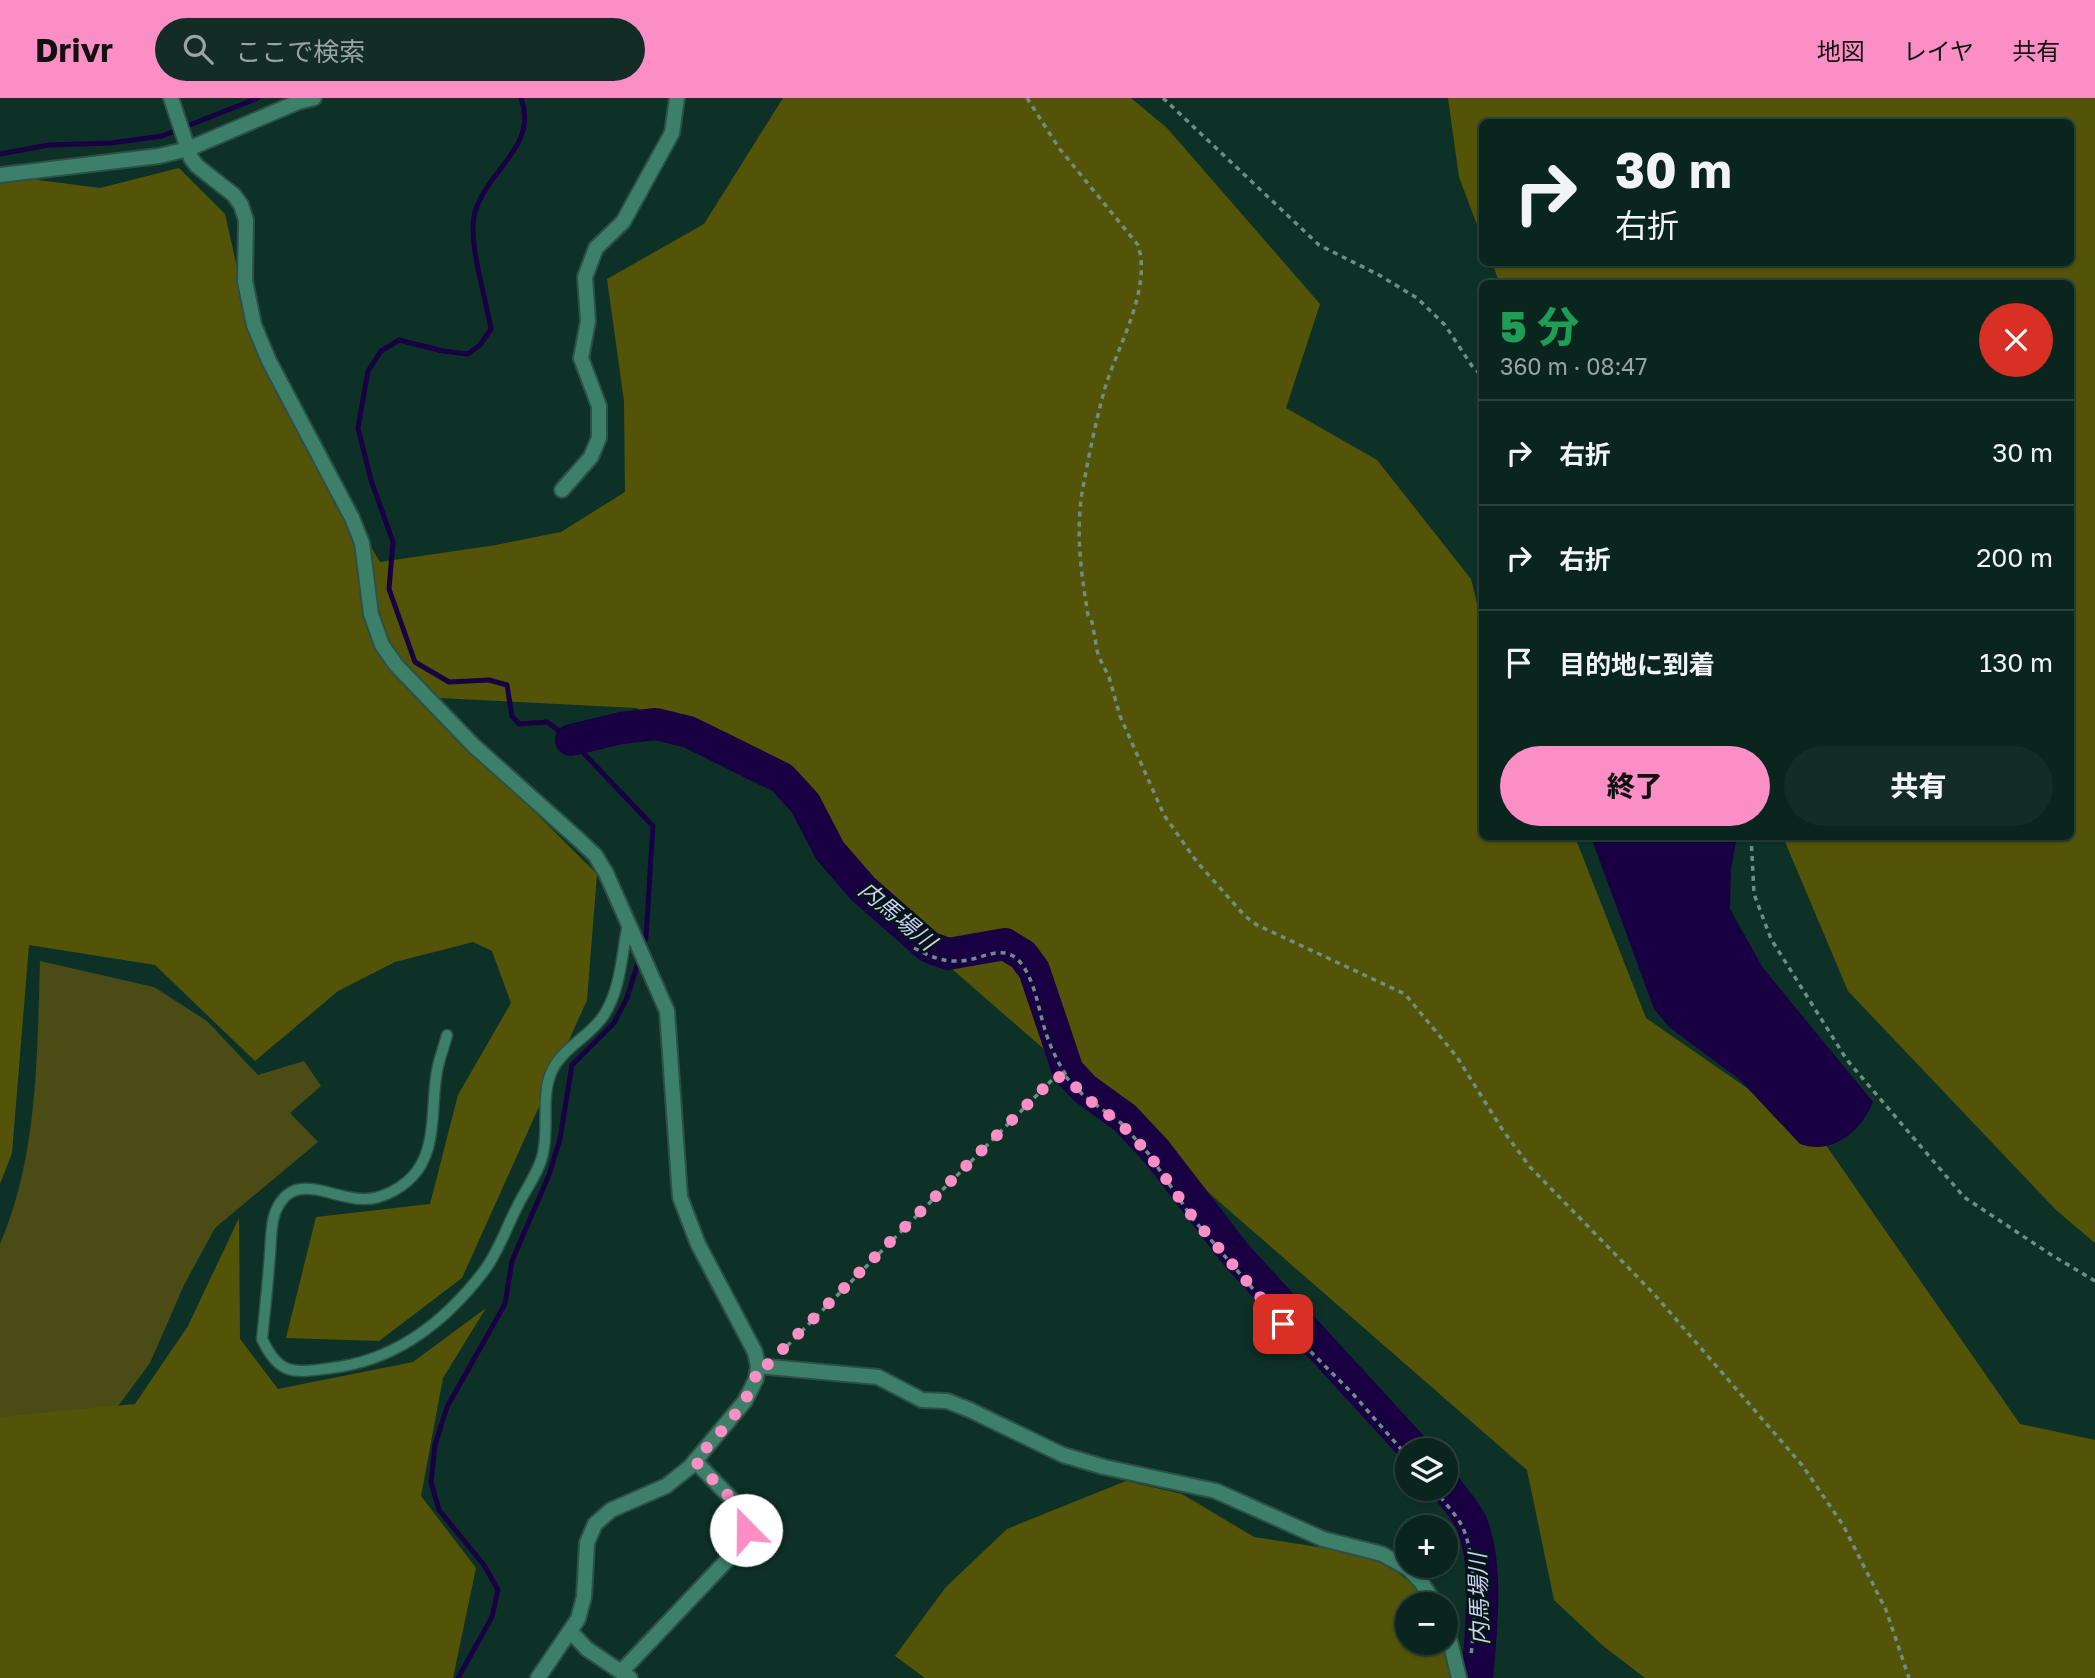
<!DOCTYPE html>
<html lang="ja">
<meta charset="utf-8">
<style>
:root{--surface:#0a251d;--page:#132d26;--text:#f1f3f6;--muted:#99a5a4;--line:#2a423b;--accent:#fb8fc5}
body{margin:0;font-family:"Golos Text","Noto Sans JP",sans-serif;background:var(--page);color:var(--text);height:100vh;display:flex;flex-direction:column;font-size:26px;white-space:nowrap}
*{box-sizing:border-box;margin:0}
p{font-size:23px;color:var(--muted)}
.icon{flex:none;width:38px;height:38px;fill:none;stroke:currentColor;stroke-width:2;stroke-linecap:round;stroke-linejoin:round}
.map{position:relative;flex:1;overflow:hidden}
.sheet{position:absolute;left:1479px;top:182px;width:595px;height:560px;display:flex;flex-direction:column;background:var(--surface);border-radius:10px;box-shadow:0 2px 5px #0004,0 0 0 2px var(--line)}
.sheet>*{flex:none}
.guide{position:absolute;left:1479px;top:21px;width:595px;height:147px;border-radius:10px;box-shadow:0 2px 5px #0004,0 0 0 2px var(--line);background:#0a251d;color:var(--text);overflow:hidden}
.controls{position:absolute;left:1395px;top:1340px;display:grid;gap:14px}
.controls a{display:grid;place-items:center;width:63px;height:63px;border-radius:50%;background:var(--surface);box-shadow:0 2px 5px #0004,0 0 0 2px var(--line);font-size:35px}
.pin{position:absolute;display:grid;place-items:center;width:60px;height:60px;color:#fff;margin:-30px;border-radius:14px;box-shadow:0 4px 10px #0006}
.me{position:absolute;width:77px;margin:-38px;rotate:338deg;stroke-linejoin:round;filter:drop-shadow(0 0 5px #0008)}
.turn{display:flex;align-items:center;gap:24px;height:147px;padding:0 21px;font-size:32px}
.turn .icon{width:91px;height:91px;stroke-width:2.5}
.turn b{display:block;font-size:49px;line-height:60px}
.round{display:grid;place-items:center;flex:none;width:74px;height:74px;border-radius:37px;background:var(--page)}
.overview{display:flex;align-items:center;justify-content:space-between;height:119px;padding:0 21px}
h1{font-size:42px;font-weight:800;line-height:52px;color:#1e9e55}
.cta{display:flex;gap:14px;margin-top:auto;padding:14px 21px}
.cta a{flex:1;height:80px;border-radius:42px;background:var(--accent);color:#111;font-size:28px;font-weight:800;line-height:80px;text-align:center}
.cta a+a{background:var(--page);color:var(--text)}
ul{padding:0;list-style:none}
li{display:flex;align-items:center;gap:21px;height:105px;padding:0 21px;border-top:2px solid var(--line)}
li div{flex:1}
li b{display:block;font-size:26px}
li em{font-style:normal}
header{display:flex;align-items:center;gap:42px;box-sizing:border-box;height:98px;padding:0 35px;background:var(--accent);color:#111}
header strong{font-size:33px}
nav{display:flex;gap:38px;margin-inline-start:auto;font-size:24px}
.search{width:490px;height:63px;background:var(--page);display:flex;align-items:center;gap:18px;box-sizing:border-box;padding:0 24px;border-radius:38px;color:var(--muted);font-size:26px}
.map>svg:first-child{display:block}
.green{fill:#4b4b16}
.forest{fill:#545408}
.water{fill:#180042}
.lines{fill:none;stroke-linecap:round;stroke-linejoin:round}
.stream{stroke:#180042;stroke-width:5}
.river{stroke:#180042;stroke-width:32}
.lane-casing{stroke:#2d4f45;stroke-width:13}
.street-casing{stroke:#2d4f45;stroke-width:18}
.path{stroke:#6d8f83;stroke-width:3.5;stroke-dasharray:5 5;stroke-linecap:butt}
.lane{stroke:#3c806a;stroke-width:10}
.street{stroke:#3c806a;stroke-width:14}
.route{stroke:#fb8fc5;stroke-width:12;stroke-dasharray:0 21.6}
.labels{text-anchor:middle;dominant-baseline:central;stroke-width:5;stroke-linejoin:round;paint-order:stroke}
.water-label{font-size:23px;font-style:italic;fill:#cfcbf4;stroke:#001810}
</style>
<header>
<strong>Drivr</strong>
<div class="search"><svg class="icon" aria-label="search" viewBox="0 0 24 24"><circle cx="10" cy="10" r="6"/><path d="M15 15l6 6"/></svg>ここで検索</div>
<nav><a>地図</a><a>レイヤ</a><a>共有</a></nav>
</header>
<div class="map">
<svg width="2095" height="1580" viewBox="0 0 2095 1580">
<rect width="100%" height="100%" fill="#0e3127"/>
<path class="green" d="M 40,863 L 154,889 L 207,923 L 258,977 L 304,963 L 321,988 L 290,1015 L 318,1044 L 215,1130 L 184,1187 L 150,1265 L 70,1373 L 0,1346 L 0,1146 C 38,1058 37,958 40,863 Z"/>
<g class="forest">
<polygon points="783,0 1131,0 1167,30 1320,206 1286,310 1377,362 1471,481 1482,525 1482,738 1575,739 1646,920 1823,1043 2020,1326 2095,1342 2095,1580 1645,1580 1602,1547 1554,1502 1527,1372 882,810 819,721 776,685 637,610 419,599 597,776 587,902 462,1180 379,1243 286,1240 316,1119 430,1106 458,997 511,905 492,853 473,844 395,864 338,893 255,963 155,867 29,847 12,1055 0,1086 0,85 23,80 100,90 179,70 225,116 247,214 310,348 380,464 496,447 561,434 625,394 624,303 607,181 704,126"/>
<polygon points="1448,0 2095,0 2095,1145 2056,1112 1848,893 1783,739 2070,738 2070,186 1500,186 1492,165 2070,164 2070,24 1482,24 1482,140 1459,79"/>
<polygon points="239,1120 240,1241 278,1291 413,1264 486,1210 443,1280 421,1398 476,1470 453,1580 0,1580 0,1319 135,1306 188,1228"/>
<polygon points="1126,1383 1182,1396 1254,1439 1376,1458 1428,1498 1430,1507 1407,1507 1407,1545 1443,1545 1452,1580 925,1580 895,1558 946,1489 1007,1431"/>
</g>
<path class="water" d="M 1591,739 L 1737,739 L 1731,771 L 1730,811 L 1763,870 L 1873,1004 C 1862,1032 1833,1058 1800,1046 L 1739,981 L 1669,929 L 1654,911 Z"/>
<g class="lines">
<g class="stream">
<path d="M 521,0 C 539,48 487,72 475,114 C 467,144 486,199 491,231 L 480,247 L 468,256 L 443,253 L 399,242 L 381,253 L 368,273 L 358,330 L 371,382 L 393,444 L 389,491 L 415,564 L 449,584 L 489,582 L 507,587 L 512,618 L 519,626 L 547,624 L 571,642 L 653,728 L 646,839 L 643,849"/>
<polyline points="0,56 49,47 111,45 162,38 258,0"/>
<polyline points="458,1580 492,1519 498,1492 484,1467 439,1412 431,1384 435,1347 447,1309 505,1206 512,1163 549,1077 560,1041 572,967 614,925 627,900 640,858"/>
</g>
<g class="river">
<polyline points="571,642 621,630 656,626 689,634 782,680 805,705 830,753 863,791 929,849 948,856 1005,846 1023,857 1034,872 1068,973 1085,991 1125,1020 1156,1053 1237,1158 1416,1353"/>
<path d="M 1446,1389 C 1454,1400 1465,1412 1471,1424 C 1489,1464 1481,1537 1477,1580"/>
</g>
<defs>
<path id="lane" d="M 447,937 C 444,949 439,961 437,973 C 431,1005 437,1046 417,1073 C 405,1089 382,1102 362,1101 C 329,1100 290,1070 274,1118 C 271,1129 271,1143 270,1155 C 268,1184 265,1212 262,1241 C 279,1278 294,1275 331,1270 C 394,1263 445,1224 484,1173 C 498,1155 507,1128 518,1107 C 526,1091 540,1072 543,1055 C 549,1030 541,999 551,975 C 561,950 590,939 604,917 C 621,891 622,854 628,825"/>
<g id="street">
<polyline points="171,0 191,60 197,68 234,97 241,107 246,122 245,183 254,227 269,263 352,420 362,445 371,516 382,547 396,567 474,648 578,741 595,757 606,775 667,913 680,1099 698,1146 755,1254 758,1268 756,1281 745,1303 690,1369 666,1388 611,1412 595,1426 587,1445 584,1499 578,1521 538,1580"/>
<polyline points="0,77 159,58 188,51 298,4 314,0"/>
<polyline points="562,392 591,359 599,340 599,308 581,260 588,223 585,179 596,150 623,124 672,35 677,0"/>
<polyline points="758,1268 878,1279 922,1302 947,1303 970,1312 1063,1357 1104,1369 1216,1393 1323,1441 1382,1456 1409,1471 1421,1484 1436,1507"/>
<polyline points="1446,1527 1459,1580"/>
<polyline points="570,1533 587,1551 630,1580"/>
<polyline points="621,1574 731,1458 745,1432 747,1417 695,1363"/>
</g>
</defs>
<use href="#lane" class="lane-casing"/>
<use href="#street" class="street-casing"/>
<g class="path">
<path d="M 1027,0 L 1059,50 L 1138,147 C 1152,191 1118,247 1105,290 C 1096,322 1089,357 1083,389 C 1075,433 1081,474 1088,517 L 1092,524 L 1098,557 L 1109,579 L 1120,618 L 1164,717 L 1197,764 L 1245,818 L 1257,827 L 1405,896 L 1457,959 L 1502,1031 L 1530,1069 L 1654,1196 L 1802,1367 L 1843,1427 L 1886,1512 L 1909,1580"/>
<polyline points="1163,0 1319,147 1379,177 1417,200 1445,227 1472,268 1482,278"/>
<polyline points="1751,738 1754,796 1771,841 1847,962 1964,1099 2050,1156 2095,1183"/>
<path d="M 914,850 C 928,857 939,863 955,863 C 981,865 1004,840 1023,868 C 1036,887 1039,914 1046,935 C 1051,951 1058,964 1067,979"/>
<polyline points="780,1255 1055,979 1066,979 1084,998 1121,1025 1148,1055 1193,1121 1283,1226 1353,1296 1407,1358"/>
<path d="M 1434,1391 C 1443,1403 1454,1414 1461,1426 C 1477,1455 1475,1525 1471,1557"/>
</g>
<use href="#lane" class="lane"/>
<use href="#street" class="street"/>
</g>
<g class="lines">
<path class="route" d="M 746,1432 L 747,1417 L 695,1363 C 718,1335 752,1306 758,1268 L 766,1268 L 1055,979 L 1067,979 L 1084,998 L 1121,1026 L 1148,1055 L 1194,1121 L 1283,1226"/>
</g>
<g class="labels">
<g class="water-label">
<text transform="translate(898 817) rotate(40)">内馬場川</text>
<text transform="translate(1478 1501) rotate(-92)">内馬場川</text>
</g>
</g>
</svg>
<div class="controls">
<a><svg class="icon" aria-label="layers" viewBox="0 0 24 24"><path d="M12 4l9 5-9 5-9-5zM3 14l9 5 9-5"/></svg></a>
<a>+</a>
<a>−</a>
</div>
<div class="pin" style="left:1283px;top:1226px;background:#d93025"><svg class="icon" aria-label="arrive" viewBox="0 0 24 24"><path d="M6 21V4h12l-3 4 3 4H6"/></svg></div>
<svg class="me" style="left:746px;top:1432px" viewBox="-20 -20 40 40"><circle r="19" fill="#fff"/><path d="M0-13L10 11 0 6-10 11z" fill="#fb8fc5"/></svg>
<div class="guide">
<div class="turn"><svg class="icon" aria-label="right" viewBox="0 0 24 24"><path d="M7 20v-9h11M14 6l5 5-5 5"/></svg><div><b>30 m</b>右折</div></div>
</div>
<section class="sheet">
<div class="overview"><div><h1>5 分</h1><p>360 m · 08:47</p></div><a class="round" style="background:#d93025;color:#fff"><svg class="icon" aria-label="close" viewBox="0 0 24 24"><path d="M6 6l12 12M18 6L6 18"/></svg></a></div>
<ul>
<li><svg class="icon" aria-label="right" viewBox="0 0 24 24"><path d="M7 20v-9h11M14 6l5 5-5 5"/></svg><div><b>右折</b></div><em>30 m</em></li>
<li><svg class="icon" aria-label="right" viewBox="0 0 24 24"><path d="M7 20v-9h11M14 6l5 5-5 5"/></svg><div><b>右折</b></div><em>200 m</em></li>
<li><svg class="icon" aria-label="arrive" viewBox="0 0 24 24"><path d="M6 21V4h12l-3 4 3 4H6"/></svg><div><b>目的地に到着</b></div><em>130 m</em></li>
</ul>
<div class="cta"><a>終了</a><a>共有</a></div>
</section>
</div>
